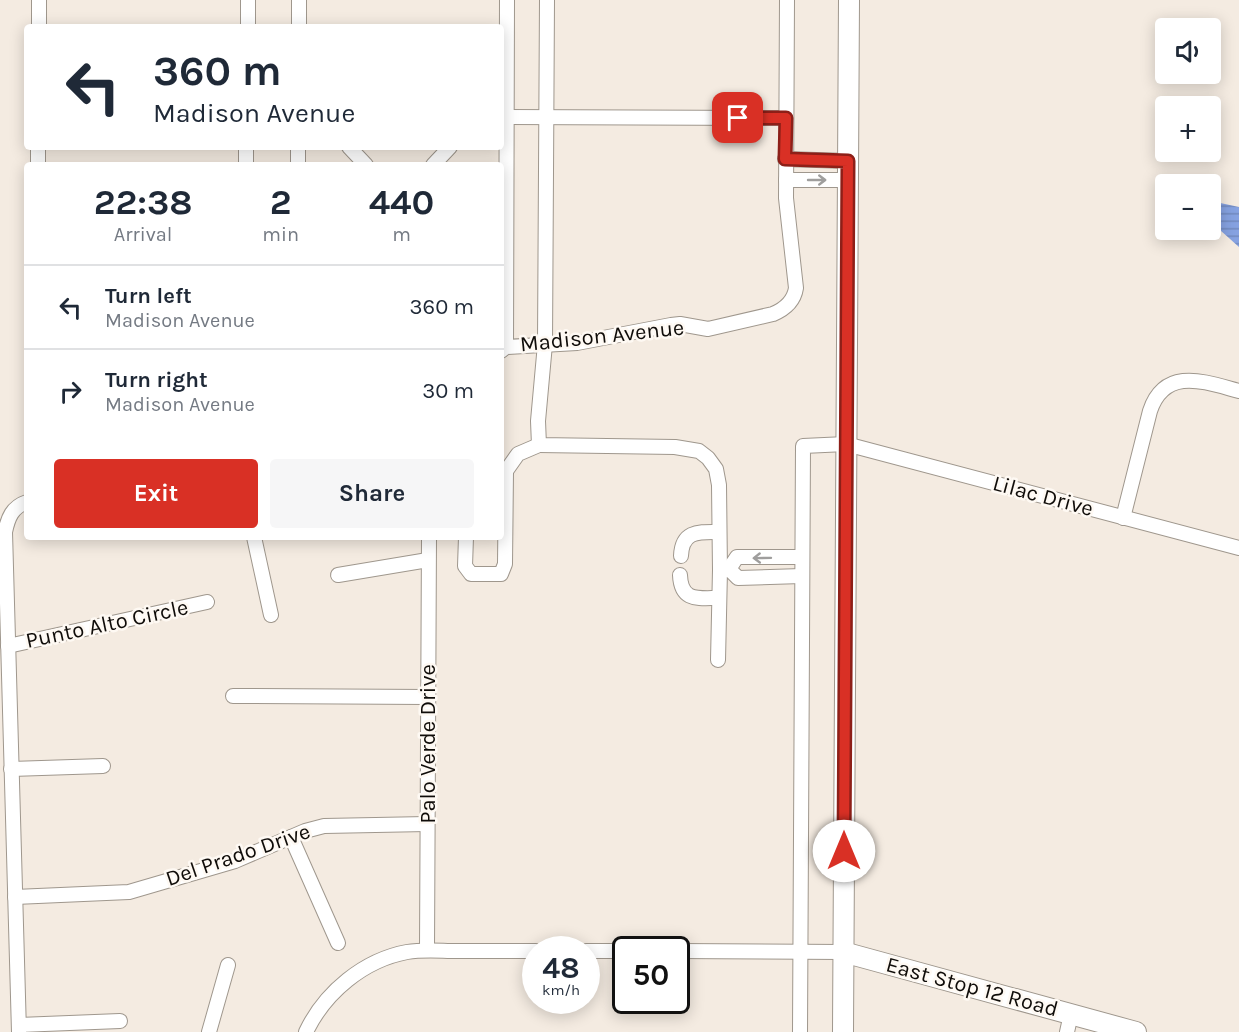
<!DOCTYPE html>
<meta charset="utf-8">
<style>
:root{--surface:#fff;--page:#f6f6f7;--text:#1f2937;--muted:#747a83;--line:#e0e1e3;--accent:#d93025}
body{margin:0;font-family:Karla,sans-serif;background:var(--page);color:var(--text);height:100vh;display:flex;flex-direction:column;font-size:22px;white-space:nowrap}
*{box-sizing:border-box;margin:0}
p{font-size:20px;color:var(--muted)}
.icon{flex:none;width:33px;height:33px;fill:none;stroke:currentColor;stroke-width:2;stroke-linecap:round;stroke-linejoin:round}
.map{position:relative;flex:1;overflow:hidden}
.panel{position:absolute;left:24px;top:162px;width:480px;height:378px;display:flex;flex-direction:column;background:var(--surface);border-radius:6px;box-shadow:0 3px 15px #0003}
.panel>*{flex:none}
.guide{position:absolute;left:24px;top:24px;width:480px;height:126px;border-radius:6px;box-shadow:0 3px 15px #0003;background:#fff;color:var(--text);overflow:hidden}
.fabs{position:absolute;left:1155px;top:18px;display:grid;gap:12px}
.fabs a{display:grid;place-items:center;width:66px;height:66px;border-radius:6px;background:var(--surface);box-shadow:0 3px 15px #0003;font-size:30px}
.speed{position:absolute;left:522px;top:936px;display:flex;gap:12px;font-size:30px;font-weight:700;text-align:center}
.speed>*{display:grid;place-content:center;width:78px;height:78px;border-radius:50%;background:var(--surface);box-shadow:0 3px 15px #0003;line-height:1}
.speed small{font-size:15px;font-weight:400}
.speed .limit{border:3px solid #111;border-radius:9px;background:#fff;color:#111}
.pin{position:absolute;display:grid;place-items:center;width:51px;height:51px;color:#fff;margin:-26px;border-radius:12px;box-shadow:0 3px 9px #0006}
.me{position:absolute;width:66px;margin:-33px;rotate:0deg;stroke-linejoin:round;filter:drop-shadow(0 0 4px #0008)}
.turn{display:flex;align-items:center;gap:21px;height:126px;padding:0 30px;font-size:27px}
.turn .icon{width:78px;height:78px;stroke-width:2.5}
.turn b{display:block;font-size:42px;line-height:51px}
.eta{display:flex;justify-content:space-evenly;align-items:center;height:102px;text-align:center}
.eta b{font-size:36px;font-weight:700;line-height:42px}
.primary-button{display:flex;gap:12px;margin-top:auto;padding:12px 30px}
.primary-button a{flex:1;height:69px;border-radius:6px;background:var(--accent);color:#fff;font-size:24px;font-weight:700;line-height:69px;text-align:center}
.primary-button a+a{background:var(--page);color:var(--text)}
ul{padding:0;list-style:none}
li{display:flex;align-items:center;gap:18px;height:84px;padding:0 30px;border-top:2px solid var(--line)}
li div{flex:1}
li b{display:block;font-size:22px}
li em{font-style:normal}
.map>svg:first-child{display:block}
.water{fill:url(#water-rules)}
.lines{fill:none;stroke-linecap:round;stroke-linejoin:round}
.street-casing{stroke:#9f978d;stroke-width:16}
.secondary-casing{stroke:#9f978d;stroke-width:22}
.street{stroke:#fff;stroke-width:14}
.secondary{stroke:#fff;stroke-width:20}
.oneway{stroke:#9f9e9d}
.route-casing{stroke:#8d1f18;stroke-width:15}
.route{stroke:#d93025;stroke-width:10}
.labels{text-anchor:middle;dominant-baseline:central;stroke-width:5;stroke-linejoin:round;paint-order:stroke}
.street-label{font-size:22px;fill:#0f0c09;stroke:#fef9f3}
</style>
<div class="map">
<svg width="1239" height="1032" viewBox="0 0 1239 1032">
<defs>
<pattern id="water-rules" width="6" height="5" patternUnits="userSpaceOnUse" patternTransform="scale(1.5)"><rect width="6" height="5" fill="#86a2e1"/><path d="M0 2.5h6" fill="none" stroke="#728ac0"/></pattern>
</defs>
<rect width="100%" height="100%" fill="#f4ebe1"/>
<polygon class="water" points="1211,201 1239,207 1239,247 1211,222"/>
<g class="lines">
<defs>
<g id="street">
<polyline points="547,0 545,344 538,421 539,445 675,447 699,451 708,458 716,469 719,485 720,571"/>
<polyline points="39,27 39,0"/>
<polyline points="248,27 248,0"/>
<polyline points="299,27 299,0"/>
<polyline points="501,117 786,118"/>
<polyline points="349,147 366,165"/>
<polyline points="785,159 848,161"/>
<polyline points="38,165 38,147"/>
<polyline points="246,165 246,147"/>
<polyline points="298,165 298,147"/>
<polyline points="433,165 450,147"/>
<polyline points="786,180 848,180"/>
<polyline points="506,347 507,0"/>
<path d="M 501,351 L 506,347 L 577,343 L 671,325 L 680,324 L 708,329 L 773,314 C 785,309 794,301 796,288 L 786,198 L 787,0"/>
<path d="M 1123,518 L 1150,411 C 1165,366 1205,382 1239,391"/>
<polyline points="254,537 271,615"/>
<polyline points="466,537 465,566 471,574 501,574 505,564 506,471 518,454 539,445"/>
<path d="M 681,556 C 682,530 699,532 719,532"/>
<polyline points="729,569 737,557 802,557"/>
<polyline points="338,575 428,560"/>
<path d="M 680,575 C 681,602 698,598 719,598"/>
<polyline points="8,646 207,602"/>
<polyline points="718,660 720,570 729,569 738,578 802,576"/>
<polyline points="233,696 428,697"/>
<polyline points="11,769 103,766"/>
<polyline points="291,837 338,943"/>
<polyline points="15,897 129,892 235,861 305,831 324,826 427,824"/>
<polyline points="427,950 429,537"/>
<polyline points="586,951 626,951"/>
<polyline points="676,951 843,952"/>
<polyline points="19,1025 120,1021"/>
<path d="M 19,1032 L 5,532 C 8,518 12,507 27,502"/>
<polyline points="209,1032 228,965"/>
<path d="M 306,1032 C 325,992 364,960 407,952 C 424,949 441,951 457,951 C 483,951 509,951 536,951"/>
<polyline points="800,1032 803,446 846,444 1239,548"/>
<polyline points="1067,1032 1071,1014"/>
</g>
<g id="secondary">
<polyline points="843,952 1136,1032"/>
<polyline points="843,1032 849,0"/>
</g>
</defs>
<use href="#street" class="street-casing"/>
<use href="#secondary" class="secondary-casing"/>
<use href="#street" class="street"/>
<use href="#secondary" class="secondary"/>
</g>
<defs><path id="oneway-shaft" d="M-6 0H5M1.5-3L5.5 0L1.5 3" fill="none" stroke-width="1.6" stroke-linecap="round" stroke-linejoin="round" transform="scale(1.5)"/></defs>
<g class="oneway">
<use href="#oneway-shaft" transform="translate(817 180)"/>
<use href="#oneway-shaft" transform="translate(762 558) rotate(179)"/>
</g>
<g class="lines">
<defs>
<polyline id="route" points="738,118 786,118 785,159 848,161 844,851"/>
</defs>
<use href="#route" class="route-casing"/>
<use href="#route" class="route"/>
</g>
<g class="labels">
<g class="street-label">
<text transform="translate(602 336) rotate(-6)">Madison Avenue</text>
<text transform="translate(1043 496) rotate(15)">Lilac Drive</text>
<text transform="translate(107 624) rotate(-12)">Punto Alto Circle</text>
<text transform="translate(428 744) rotate(-90)">Palo Verde Drive</text>
<text transform="translate(238 855) rotate(-19)">Del Prado Drive</text>
<text transform="translate(972 987) rotate(15)">East Stop 12 Road</text>
</g>
</g>
</svg>
<div class="fabs">
<a><svg class="icon" aria-label="sound" viewBox="0 0 24 24"><path d="M4 9h4l5-4v14l-5-4H4zM17 9q2 3 0 6"/></svg></a>
<a>+</a>
<a>−</a>
</div>
<div class="speed"><div>48<small>km/h</small></div><div class="limit">50</div></div>
<div class="pin" style="left:738px;top:118px;background:#d93025"><svg class="icon" aria-label="arrive" viewBox="0 0 24 24"><path d="M6 21V4h12l-3 4 3 4H6"/></svg></div>
<svg class="me" style="left:844px;top:851px" viewBox="-20 -20 40 40"><circle r="19" fill="#fff"/><path d="M0-13L10 11 0 6-10 11z" fill="#d93025"/></svg>
<div class="guide">
<div class="turn"><svg class="icon" aria-label="left" viewBox="0 0 24 24"><path d="M17 20v-9H6M10 6l-5 5 5 5"/></svg><div><b>360 m</b>Madison Avenue</div></div>
</div>
<section class="panel">
<div class="eta">
<div><b>22:38</b><p>Arrival</p></div>
<div><b>2</b><p>min</p></div>
<div><b>440</b><p>m</p></div>
</div>
<ul>
<li><svg class="icon" aria-label="left" viewBox="0 0 24 24"><path d="M17 20v-9H6M10 6l-5 5 5 5"/></svg><div><b>Turn left</b><p>Madison Avenue</p></div><em>360 m</em></li>
<li><svg class="icon" aria-label="right" viewBox="0 0 24 24"><path d="M7 20v-9h11M14 6l5 5-5 5"/></svg><div><b>Turn right</b><p>Madison Avenue</p></div><em>30 m</em></li>
</ul>
<div class="primary-button"><a>Exit</a><a>Share</a></div>
</section>
</div>
